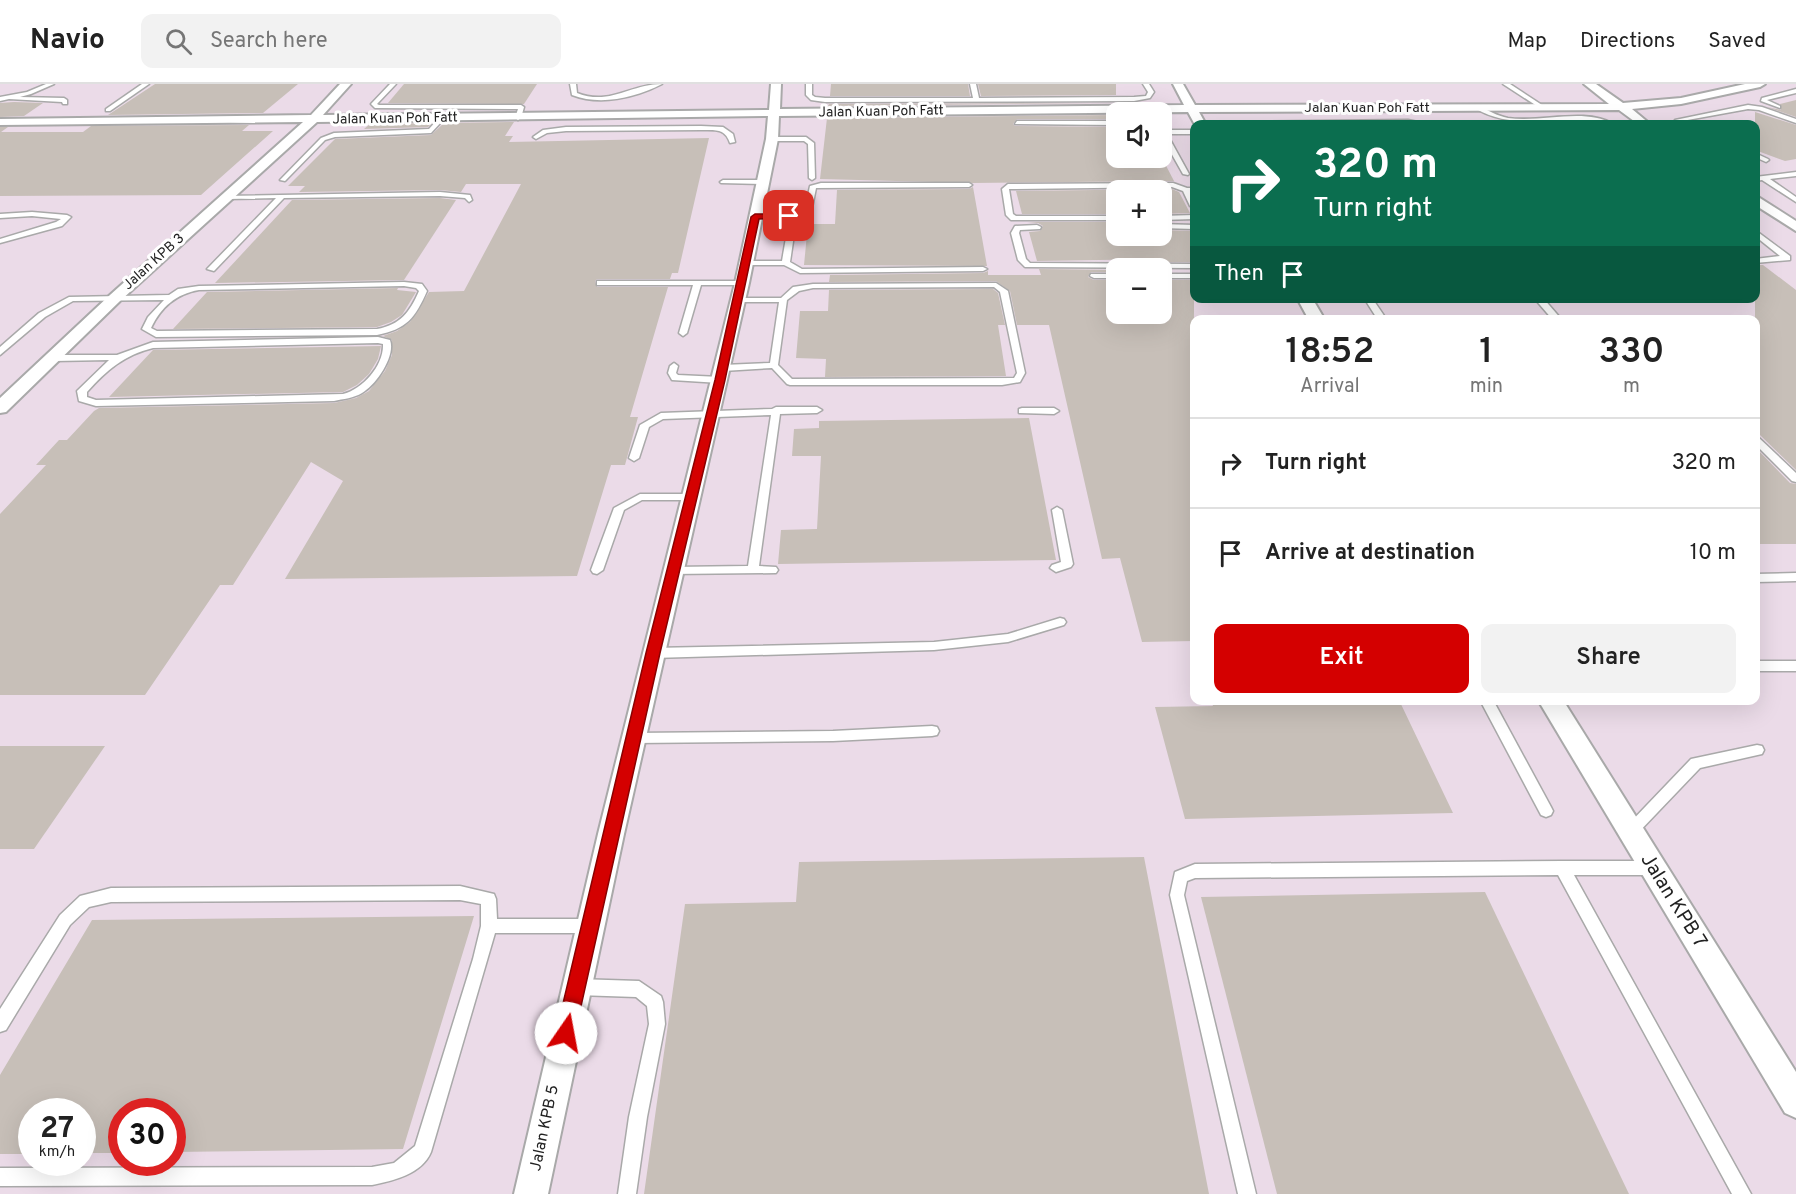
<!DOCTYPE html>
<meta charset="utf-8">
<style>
:root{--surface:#fff;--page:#f2f2f2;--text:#222;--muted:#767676;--line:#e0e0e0;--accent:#d40000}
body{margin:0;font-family:Overpass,sans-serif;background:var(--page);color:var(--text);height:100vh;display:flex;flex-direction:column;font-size:22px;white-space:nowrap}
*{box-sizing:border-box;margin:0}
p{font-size:20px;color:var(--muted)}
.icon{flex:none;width:33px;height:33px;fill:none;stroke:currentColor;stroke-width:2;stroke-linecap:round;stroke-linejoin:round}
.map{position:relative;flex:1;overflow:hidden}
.side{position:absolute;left:1190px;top:231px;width:570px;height:390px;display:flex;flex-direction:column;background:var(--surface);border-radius:12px;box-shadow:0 6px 24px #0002}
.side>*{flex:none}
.hud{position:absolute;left:1190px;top:36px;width:570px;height:183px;border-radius:12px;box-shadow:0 6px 24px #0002;background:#0b6e4f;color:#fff;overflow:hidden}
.fabs{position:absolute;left:1106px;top:18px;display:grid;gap:12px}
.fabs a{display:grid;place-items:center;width:66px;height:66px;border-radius:12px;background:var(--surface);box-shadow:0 6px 24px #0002;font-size:30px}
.speed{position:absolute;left:18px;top:1014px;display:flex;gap:12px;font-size:30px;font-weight:700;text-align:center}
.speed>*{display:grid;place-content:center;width:78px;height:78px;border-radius:50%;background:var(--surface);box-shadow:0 6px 24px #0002;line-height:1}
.speed small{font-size:15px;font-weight:400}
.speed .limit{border:9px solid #d22;background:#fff;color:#111}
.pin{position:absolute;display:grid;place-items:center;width:51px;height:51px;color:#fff;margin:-26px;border-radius:12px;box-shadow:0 3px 9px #0006}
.me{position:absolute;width:66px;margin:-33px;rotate:12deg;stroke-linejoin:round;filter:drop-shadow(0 0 4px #0008)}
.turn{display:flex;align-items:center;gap:21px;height:126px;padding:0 24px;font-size:27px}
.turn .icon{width:78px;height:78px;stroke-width:2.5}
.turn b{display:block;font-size:42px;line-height:51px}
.then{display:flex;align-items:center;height:57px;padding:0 24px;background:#0003;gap:12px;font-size:22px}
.eta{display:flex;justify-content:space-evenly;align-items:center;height:102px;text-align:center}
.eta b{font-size:36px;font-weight:600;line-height:42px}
.action{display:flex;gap:12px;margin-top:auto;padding:12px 24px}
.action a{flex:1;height:69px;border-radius:12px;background:var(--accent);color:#fff;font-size:24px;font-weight:600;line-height:69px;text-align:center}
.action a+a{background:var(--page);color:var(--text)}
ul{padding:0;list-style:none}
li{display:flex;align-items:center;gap:18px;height:90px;padding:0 24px;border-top:2px solid var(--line)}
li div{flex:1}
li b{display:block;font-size:22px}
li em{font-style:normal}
header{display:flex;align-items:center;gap:36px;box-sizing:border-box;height:84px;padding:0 30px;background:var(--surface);border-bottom:2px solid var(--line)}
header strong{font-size:28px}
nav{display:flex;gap:33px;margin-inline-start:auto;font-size:21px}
.search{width:420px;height:54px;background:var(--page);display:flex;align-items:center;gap:15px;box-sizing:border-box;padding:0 21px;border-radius:12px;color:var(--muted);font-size:22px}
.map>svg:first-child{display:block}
.industrial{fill:#ebdbe8;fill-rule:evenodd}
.building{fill:#c7bfb8}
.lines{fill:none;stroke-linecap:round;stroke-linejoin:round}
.service-casing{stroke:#a9a9a9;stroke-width:3}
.minor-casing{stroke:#a9a9a9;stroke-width:4}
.service{fill:#fff;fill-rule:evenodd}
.minor{fill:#fff;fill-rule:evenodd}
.route{fill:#d40000;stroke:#8a0000;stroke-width:1.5}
.labels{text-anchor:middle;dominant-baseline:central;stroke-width:6;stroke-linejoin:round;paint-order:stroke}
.far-street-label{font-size:14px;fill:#222;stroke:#fff}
.street-label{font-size:16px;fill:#222;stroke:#fff}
.near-street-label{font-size:20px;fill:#222;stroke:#fff}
</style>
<header>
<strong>Navio</strong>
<div class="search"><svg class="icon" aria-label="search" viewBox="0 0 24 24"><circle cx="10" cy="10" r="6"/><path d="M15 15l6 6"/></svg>Search here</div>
<nav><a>Map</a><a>Directions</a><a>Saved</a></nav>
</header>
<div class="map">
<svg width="1796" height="1110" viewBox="0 0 1796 1110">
<rect width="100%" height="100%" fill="#f2efe9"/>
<path class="industrial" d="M 0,0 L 1796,0 L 1796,1110 L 0,1110 ZM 1116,28 L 1161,28 L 1161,74 L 1116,74 ZM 1194,40 L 1755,40 L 1755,214 L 1194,214 ZM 1116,106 L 1161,106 L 1161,152 L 1116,152 ZM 1116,184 L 1161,184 L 1161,230 L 1116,230 ZM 1194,236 L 1755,236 L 1755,616 L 1194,616 ZM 32,1028 L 82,1028 L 82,1078 L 32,1078 ZM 122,1028 L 172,1028 L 172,1078 L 122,1078 Z"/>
<g class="building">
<polygon points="155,0 298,0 263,29 108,31"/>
<polygon points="404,0 537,0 524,20 388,19"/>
<polygon points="831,0 968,0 970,12 830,12"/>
<polygon points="978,0 1116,0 1116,11 981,12"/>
<polygon points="1796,16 1796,33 1767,23 1781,26 1780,20"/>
<polygon points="14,18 43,19 24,32 0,33 0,19"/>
<polygon points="1116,19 828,22 829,20"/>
<polygon points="1755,28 1796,41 1796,75 1785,77 1755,66"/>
<polygon points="1116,31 1116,35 1017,35 1013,40 1015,42 1116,43 1116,74 1161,72 1174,97 973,99 820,95 827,34"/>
<polygon points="514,38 505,52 513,52 509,58 709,54 678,189 672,189 670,195 597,195 595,197 597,203 668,203 630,333 638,333 625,381 611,381 577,492 285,495 343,397 311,378 233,501 220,501 145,611 0,611 0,430 46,381 36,381 59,356 67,356 94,327 99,324 334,319 356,314 369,307 385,287 392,271 392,256 383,252 397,247 410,238 429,208 464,207 521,100 466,100 461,108 440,106 299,108 305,102 288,102 335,55 431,51 444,39"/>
<polygon points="432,39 428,43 364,45 370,40"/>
<polygon points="249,41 242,47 273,47 201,111 0,112 0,43 8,43 1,48 83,48 91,42"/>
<polygon points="973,103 987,182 804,181 808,140 835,140 837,106 969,105"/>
<polygon points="1172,105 1179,108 1190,129 1161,130 1161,106 1116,106 1116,130 1022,130 1016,107"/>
<polygon points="440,114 456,116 404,196 215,199 292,116"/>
<polygon points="1027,138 1116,138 1116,152 1161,152 1161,146 1194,147 1194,178 1161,178 1161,175 1037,177 1029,148 1040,147 1043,142 1038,139"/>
<polygon points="1755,181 1763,181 1796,206 1796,386 1760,351 1755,350"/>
<polygon points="1039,185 1116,186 1116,188 1091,188 1088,193 1094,196 1116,196 1116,230 1161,230 1161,196 1194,196 1194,557 1142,558 1120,474 1102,475 1049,241 1017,241 1010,207 996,197 829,198 830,191 983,189 988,187 988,191 1041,191"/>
<polygon points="398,204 397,206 416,208 402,231 391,238 377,243 173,245 207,208"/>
<polygon points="993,205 998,209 1005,241 998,241 1006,292 825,293 826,275 796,274 800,227 828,227 829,206"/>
<polygon points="381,262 378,275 369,290 357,301 343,308 109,313 153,266"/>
<polygon points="1029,334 1056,476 778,480 781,446 817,445 821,372 792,372 794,345 819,344 819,337"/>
<polygon points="1755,363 1790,399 1796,400 1796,460 1755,460"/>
<polygon points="1211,616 1399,616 1453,729 1185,735 1155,623 1213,622"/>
<polygon points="0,662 105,662 34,765 0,765"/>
<polygon points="1144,773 1209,1110 644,1110 685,820 796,818 799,778"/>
<polygon points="1485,808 1629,1110 1277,1110 1201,813"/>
<polygon points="474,832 403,1065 172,1068 172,1028 122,1028 122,1069 82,1069 82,1028 32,1028 32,1070 0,1070 0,991 92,836"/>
</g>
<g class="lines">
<defs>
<g id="service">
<polygon points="46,0 54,0 31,10 20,13 64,14 67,16 67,20 63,20 62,18 9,15 0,17 0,13 27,8"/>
<polygon points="142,0 149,0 110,27 106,27 106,25"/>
<polygon points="390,0 396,0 377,20 379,21 521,21 524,23 521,34 518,36 515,34 518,25 375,24 371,20"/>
<path d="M 570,0 L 576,0 L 577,9 C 610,22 630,0 662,0 C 635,14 600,22 572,11 Z"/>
<polygon points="806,0 812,0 812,11 815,13 825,14 973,14 970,0 976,0 979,14 1134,13 1146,12 1148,8 1143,0 1149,0 1154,8 1150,14 1134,17 825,18 811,16 806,11"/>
<polygon points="1503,0 1510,0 1545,23 1540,24"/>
<polygon points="1796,5 1796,9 1767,16 1780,22 1780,24 1761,17 1762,14"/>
<polygon points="1748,21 1762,23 1796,35 1796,39 1759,26 1748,25 1682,37 1685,40 1679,40 1675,36"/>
<path d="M 1478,22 C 1488,26 1497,32 1508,34 C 1542,39 1583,23 1614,40 C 1602,41 1590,36 1577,36 C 1539,35 1511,44 1476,25 Z"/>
<polygon points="439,34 444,35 431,49 335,53 325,56 285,97 280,96 321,54 334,49 429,45"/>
<polygon points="1408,36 1428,40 1235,40 1238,38"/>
<polygon points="1017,37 1116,37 1116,41 1015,40"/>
<path d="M 701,42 L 723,43 L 733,50 L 735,58 L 730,59 C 725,44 715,46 701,46 L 566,47 L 547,49 L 536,55 L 533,53 L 543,46 L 566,43 Z"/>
<polygon points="1161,43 1165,46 1194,46 1194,50 1167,50 1189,90 1188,91 1183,90 1161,51"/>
<polygon points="806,53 814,59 815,94 812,96 809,94 808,60 804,57 772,57 769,55 772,53"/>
<polygon points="1755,69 1768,75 1769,76 1766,78 1755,73"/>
<polygon points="1796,88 1796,92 1770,95 1796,113 1796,118 1762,96 1755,97 1755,93"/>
<polygon points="723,96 762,96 765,98 762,100 721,99 720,98"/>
<polygon points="821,99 969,99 972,101 969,103 816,104 810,134 755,135 751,133 755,131 804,130 810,102"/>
<polygon points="1173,99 1187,104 1194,104 1194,108 1190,108 1194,115 1194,124 1190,122 1183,107 1172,103 1009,105 1013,130 1016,132 1116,132 1116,136 1011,136 1006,131 1002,105 1008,100"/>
<polygon points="440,108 470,111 472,116 469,118 465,114 440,112 284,114 214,187 207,185 276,114 226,115 224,114 224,112"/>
<polygon points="32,128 67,131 71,133 62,142 0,159 0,155 56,138 61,135 32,132 0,134 0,130"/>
<polygon points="1194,131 1194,135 1161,136 1161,132"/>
<polygon points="1161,140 1194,141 1194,145 1161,144"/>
<polygon points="1037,141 1041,143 1040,145 1020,146 1019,149 1026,175 1030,179 1194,180 1194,184 1025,183 1018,176 1011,149 1015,142"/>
<polygon points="788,142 795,144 790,178 802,185 983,183 987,185 983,187 800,189 784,181 743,181 742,179 746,177 782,177"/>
<polygon points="1755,146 1790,172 1790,176 1755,179 1755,175 1780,172 1755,152"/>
<polygon points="1091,190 1116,190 1116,194 1094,194 1090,192"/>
<rect x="1161" y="190" width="33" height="4"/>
<polygon points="597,197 742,197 746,199 742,201 701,201 687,249 683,252 679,249 693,201 597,201"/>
<path d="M 404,198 L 422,200 L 427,207 C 415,234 407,245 377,251 L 156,253 L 142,245 L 148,233 L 164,216 L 73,217 L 45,233 L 0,271 L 0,263 L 39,229 L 69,213 L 169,211 L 178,205 L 199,202 ZM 404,202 L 416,204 L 419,207 C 410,228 400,241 377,245 L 157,247 L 151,244 C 161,223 176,210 199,206 Z"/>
<path d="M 996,199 L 1008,207 L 1025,289 L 1020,298 L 1002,301 L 790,301 L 787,300 L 772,284 L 723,287 L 719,284 L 723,281 L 770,279 L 779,218 L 735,218 L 735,214 L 781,214 L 793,203 L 813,200 ZM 994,203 L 1000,208 L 1017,289 L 1014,294 L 792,295 L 778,281 L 787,216 L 799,207 L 813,204 Z"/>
<polygon points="1364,214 1372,214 1387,236 1378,236"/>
<polygon points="1534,214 1543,214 1562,236 1553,236"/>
<path d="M 378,253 L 390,256 C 396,272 376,301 362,309 C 354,314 343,315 334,317 L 96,322 L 79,317 L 77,307 L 109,276 L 54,277 L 50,274 L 54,271 L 117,271 L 153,258 ZM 378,259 L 383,260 C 384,281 363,305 343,310 L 96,316 L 87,313 L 87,308 C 107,286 124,271 153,264 Z"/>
<polygon points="674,279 678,282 676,289 678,291 720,293 725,296 720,299 672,296 668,289 670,282"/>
<polygon points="776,323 817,323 822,326 817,329 780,330 759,482 776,483 778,486 776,489 670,490 668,487 674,483 748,482 771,331 663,335 649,343 639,374 634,377 629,374 640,341 661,329 772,325"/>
<polygon points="1022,324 1054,324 1059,327 1054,330 1019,329 1019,325"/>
<polygon points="1755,352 1758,353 1796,389 1796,398 1792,397 1755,360"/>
<polygon points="640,410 690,410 695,413 690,416 642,416 624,426 603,486 597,490 593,489 591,486 614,424"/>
<polygon points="1057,423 1062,426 1073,480 1071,483 1056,488 1050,484 1052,481 1061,478 1052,426"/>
<polygon points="1796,489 1796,497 1755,498 1755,490"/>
<polygon points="1060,534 1064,535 1066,538 1064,541 1008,558 934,566 653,574 647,569 653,564 934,558 1008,550"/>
<rect x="1755" y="577" width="41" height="10"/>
<polygon points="1480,616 1493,616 1551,723 1553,727 1551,731 1546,733 1541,731"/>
<polygon points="932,642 937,643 939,647 937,651 932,652 833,657 634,659 629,658 627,654 629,650 634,649 833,647"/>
<polygon points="1757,661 1762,662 1764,666 1762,670 1700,684 1635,752 1630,754 1625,752 1623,748 1625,744 1691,675"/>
<polygon points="1562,777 1652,777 1657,779 1659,784 1657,789 1652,791 1574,791 1751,1110 1732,1110 1558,791 1195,794 1187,797 1184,811 1256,1110 1238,1110 1170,811 1175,788 1195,780"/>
<path d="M 460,802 L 494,810 L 496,815 L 497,835 L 590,835 L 595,837 L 598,842 L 595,847 L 590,849 L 495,849 L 431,1068 C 422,1090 393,1097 372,1101 L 0,1102 L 0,1084 L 372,1083 L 394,1079 L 415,1062 L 473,875 L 481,842 L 481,820 L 460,816 L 111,818 L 89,823 L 70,841 L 6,946 L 0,948 L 0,925 L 60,831 L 80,812 L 111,804 Z"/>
<polygon points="577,895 639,897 661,912 663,918 665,940 647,1033 636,1110 618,1110 629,1033 649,940 647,922 636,913 577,911 571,908 569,903 571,898"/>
</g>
<g id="minor">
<polygon points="340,0 351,0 323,31 769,26 771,0 781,0 780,25 1184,21 1173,0 1183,0 1195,21 1609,20 1584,0 1596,0 1623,19 1681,14 1745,0 1765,0 1760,3 1681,20 1632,25 1650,40 1638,40 1619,26 1199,28 1204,37 1198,40 1194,39 1188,28 779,32 778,55 749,199 624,750 548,1110 514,1110 598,750 735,199 766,55 768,32 317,38 120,217 6,328 0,329 0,314 110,211 303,38 0,41 0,35 311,31"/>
<polygon points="1755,111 1796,137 1796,147 1755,121"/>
<polygon points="1297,214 1312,214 1325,236 1309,236"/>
<polygon points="1538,616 1563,616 1796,988 1796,1034 1785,1029"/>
</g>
</defs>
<use href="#service" class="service-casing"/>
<use href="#minor" class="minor-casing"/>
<use href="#service" class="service"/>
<use href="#minor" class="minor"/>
</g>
<polygon class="route" points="789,130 792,131 792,134 759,135 725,296 660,569 575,949 572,955 566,958 559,955 556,949 646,569 715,296 751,133 755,130"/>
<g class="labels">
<g class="far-street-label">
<text x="1367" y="24">Jalan Kuan Poh Fatt</text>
<text transform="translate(881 28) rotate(-1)">Jalan Kuan Poh Fatt</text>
<text transform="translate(395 35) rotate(-1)">Jalan Kuan Poh Fatt</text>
<text transform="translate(154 178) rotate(-42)">Jalan KPB 3</text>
</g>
<g class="street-label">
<text transform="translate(545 1044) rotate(-78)">Jalan KPB 5</text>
</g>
<g class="near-street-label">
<text transform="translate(1673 817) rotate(58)">Jalan KPB 7</text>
</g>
</g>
</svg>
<div class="fabs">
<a><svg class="icon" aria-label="sound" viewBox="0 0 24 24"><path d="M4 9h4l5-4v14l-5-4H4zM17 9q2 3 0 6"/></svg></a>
<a>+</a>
<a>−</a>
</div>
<div class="speed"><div>27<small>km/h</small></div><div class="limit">30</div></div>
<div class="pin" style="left:789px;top:132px;background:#d93025"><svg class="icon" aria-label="arrive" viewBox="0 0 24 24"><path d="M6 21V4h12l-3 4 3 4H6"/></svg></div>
<svg class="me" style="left:566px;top:949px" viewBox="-20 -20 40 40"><circle r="19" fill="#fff"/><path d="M0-13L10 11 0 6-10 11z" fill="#d40000"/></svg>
<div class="hud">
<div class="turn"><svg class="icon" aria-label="right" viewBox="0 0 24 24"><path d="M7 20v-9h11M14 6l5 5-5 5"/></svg><div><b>320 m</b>Turn right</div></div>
<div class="then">Then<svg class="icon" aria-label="arrive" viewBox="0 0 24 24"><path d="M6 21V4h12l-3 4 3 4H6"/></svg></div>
</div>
<section class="side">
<div class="eta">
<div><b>18:52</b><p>Arrival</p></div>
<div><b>1</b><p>min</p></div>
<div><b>330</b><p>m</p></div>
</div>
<ul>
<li><svg class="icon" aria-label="right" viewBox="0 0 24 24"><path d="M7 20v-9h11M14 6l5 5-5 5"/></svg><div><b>Turn right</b></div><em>320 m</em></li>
<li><svg class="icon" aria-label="arrive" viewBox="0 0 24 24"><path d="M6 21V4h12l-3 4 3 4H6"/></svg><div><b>Arrive at destination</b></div><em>10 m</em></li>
</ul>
<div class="action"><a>Exit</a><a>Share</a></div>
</section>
</div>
